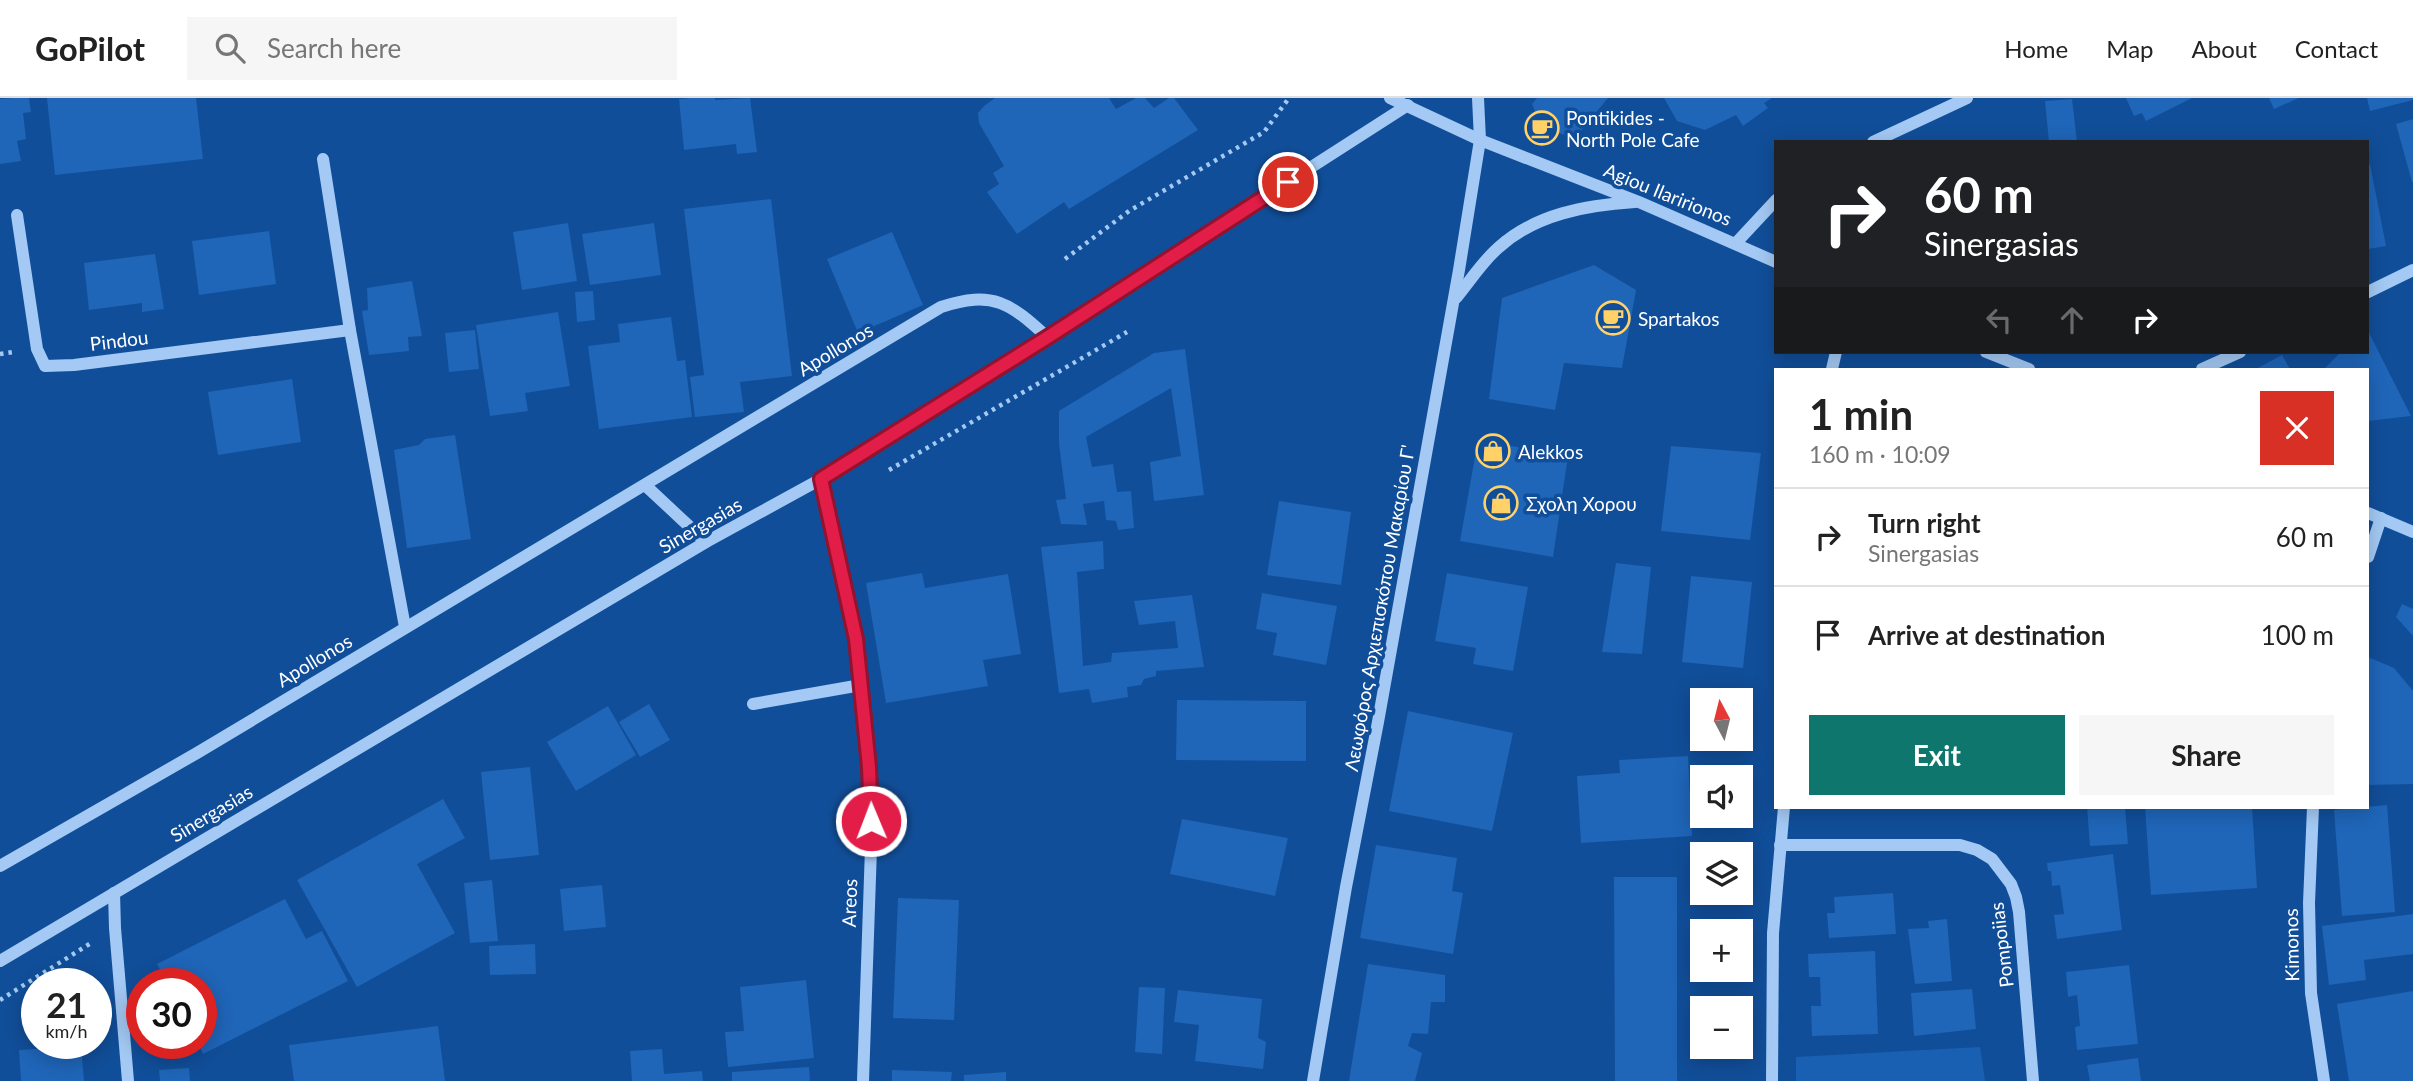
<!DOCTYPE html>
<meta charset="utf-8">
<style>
:root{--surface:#fff;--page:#f6f6f6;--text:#222;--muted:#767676;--line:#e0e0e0;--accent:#0f766e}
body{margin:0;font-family:Lato,sans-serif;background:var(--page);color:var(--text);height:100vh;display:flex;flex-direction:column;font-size:26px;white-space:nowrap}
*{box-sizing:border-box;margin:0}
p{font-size:23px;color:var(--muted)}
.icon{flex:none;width:38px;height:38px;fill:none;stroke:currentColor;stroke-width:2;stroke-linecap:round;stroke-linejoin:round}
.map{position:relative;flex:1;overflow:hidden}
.drawer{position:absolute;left:1774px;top:270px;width:595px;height:441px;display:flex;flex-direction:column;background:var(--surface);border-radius:0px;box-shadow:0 4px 18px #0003}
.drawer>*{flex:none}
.hud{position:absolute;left:1774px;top:42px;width:595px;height:214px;border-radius:0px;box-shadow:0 4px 18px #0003;background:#202124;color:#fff;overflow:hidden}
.needle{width:46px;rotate:353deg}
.buttons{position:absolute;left:1690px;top:590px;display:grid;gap:14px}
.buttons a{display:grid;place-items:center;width:63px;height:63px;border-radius:0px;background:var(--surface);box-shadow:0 4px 18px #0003;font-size:35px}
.speed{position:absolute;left:21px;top:870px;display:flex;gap:14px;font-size:35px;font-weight:700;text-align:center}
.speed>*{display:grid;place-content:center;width:91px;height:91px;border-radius:50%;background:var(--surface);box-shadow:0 4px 18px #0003;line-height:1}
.speed small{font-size:18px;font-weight:400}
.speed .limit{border:10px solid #d22;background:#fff;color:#111}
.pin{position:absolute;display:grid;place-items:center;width:60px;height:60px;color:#fff;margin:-30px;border:4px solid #fff;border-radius:50%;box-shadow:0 2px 7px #0007}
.me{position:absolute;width:77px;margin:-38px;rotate:359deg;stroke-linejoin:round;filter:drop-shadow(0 0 5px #0008)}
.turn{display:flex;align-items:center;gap:24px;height:147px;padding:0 35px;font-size:32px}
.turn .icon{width:91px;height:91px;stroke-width:2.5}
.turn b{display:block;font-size:49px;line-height:60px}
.lanes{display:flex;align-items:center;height:66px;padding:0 35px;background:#0003;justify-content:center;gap:35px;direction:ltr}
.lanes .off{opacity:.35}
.round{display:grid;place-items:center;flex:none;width:74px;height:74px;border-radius:0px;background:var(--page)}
.overview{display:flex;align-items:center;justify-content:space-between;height:119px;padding:0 35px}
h1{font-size:42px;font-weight:700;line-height:52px}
.primary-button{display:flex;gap:14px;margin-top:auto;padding:14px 35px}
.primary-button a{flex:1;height:80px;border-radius:0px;background:var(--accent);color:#fff;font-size:28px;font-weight:700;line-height:80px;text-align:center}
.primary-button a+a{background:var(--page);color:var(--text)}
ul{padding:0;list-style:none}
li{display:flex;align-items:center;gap:21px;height:98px;padding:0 35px;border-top:2px solid var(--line)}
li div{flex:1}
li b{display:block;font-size:26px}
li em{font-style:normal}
header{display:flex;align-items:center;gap:42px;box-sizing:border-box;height:98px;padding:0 35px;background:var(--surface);border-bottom:2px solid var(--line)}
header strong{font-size:33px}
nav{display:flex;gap:38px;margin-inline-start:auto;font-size:24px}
.search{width:490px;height:63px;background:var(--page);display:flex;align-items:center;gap:18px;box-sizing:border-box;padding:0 24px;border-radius:0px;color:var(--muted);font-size:26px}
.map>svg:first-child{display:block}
.green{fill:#1960b3}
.building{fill:#1f65b8}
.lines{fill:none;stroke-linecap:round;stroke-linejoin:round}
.path{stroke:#a3c9f4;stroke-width:4.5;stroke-dasharray:3.5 5;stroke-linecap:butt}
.minor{stroke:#a3c9f4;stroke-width:12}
.route-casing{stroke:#92132f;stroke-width:18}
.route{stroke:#e11d48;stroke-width:12}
.labels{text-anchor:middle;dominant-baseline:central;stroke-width:7;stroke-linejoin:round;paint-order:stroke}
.poi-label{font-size:19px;fill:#fff;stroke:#114e99;text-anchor:start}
.street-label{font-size:19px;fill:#fff;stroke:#114e99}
</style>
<header>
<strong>GoPilot</strong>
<div class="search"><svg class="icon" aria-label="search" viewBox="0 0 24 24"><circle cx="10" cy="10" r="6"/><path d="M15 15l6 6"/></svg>Search here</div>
<nav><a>Home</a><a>Map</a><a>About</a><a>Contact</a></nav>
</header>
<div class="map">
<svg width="2413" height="983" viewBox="0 0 2413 983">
<rect width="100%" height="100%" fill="#114e99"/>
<polygon class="green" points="1980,949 1985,983 1796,983 1796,959"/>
<g class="building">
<polygon points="12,0 29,0 31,14 23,15 26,41 17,43 21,63 0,66 0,1"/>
<polygon points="47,0 196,0 203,61 55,77"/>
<polygon points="690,0 715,0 715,2 750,0 757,54 737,56 736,46 684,52 679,1"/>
<polygon points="995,0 1109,0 1116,11 1136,0 1145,0 1154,10 1169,0 1174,0 1198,32 1069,111 1064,104 1017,136 987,94 999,86 993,75 1004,68 979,25 978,15 984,8"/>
<polygon points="1537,0 1608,0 1575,40 1542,30 1532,6"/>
<polygon points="1664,0 1772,0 1764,5 1768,10 1743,28 1736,17 1705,32 1677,23"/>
<polygon points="2126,0 2192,0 2146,23 2142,15 2134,18"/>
<polygon points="2269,0 2299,0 2274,11"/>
<polygon points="2367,0 2413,0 2413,2 2370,13"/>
<polygon points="2072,1 2077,44 2049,44 2045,3"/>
<polygon points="2413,21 2413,84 2412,84 2396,26"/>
<polygon points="2370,66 2386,148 2368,151 2368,67"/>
<polygon points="771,101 792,278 740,284 744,314 695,319 690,279 704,277 684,111"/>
<polygon points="568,125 577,183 522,192 513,134"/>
<polygon points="654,125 661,177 590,187 582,136"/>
<polygon points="269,133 276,186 199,197 192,143"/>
<polygon points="892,134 923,207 858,235 827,161"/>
<polygon points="155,156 164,211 142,214 142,205 89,212 84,165"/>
<polygon points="1594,167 1636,192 1622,270 1564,265 1555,312 1489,301 1502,200"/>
<polygon points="412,183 422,238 408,239 409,253 369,257 362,213 368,212 367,190"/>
<polygon points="593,193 595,222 577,224 575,194"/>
<polygon points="558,214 570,288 525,295 528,313 490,318 476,227"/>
<polygon points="671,219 677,263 685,262 692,319 599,331 588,248 620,244 618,226"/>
<polygon points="475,232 479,271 449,274 445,235"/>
<polygon points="2368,233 2411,318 2368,323 2368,271 2324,271 2341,254 2368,254"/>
<polygon points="1185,251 1204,397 1154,403 1150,364 1181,358 1171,290 1086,339 1092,369 1113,366 1117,394 1131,393 1134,430 1118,432 1116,423 1106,422 1104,403 1083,406 1087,427 1061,426 1056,402 1066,401 1059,346 1059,313 1154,255"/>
<polygon points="2282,257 2290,271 2256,271"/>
<polygon points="292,281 301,344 218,357 208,294"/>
<polygon points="455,337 471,441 407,450 394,352 419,347 425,341"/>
<polygon points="1478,342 1568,358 1553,459 1460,443"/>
<polygon points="1671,348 1761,355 1750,442 1661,433"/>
<polygon points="1279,403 1351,414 1341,487 1267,477"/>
<polygon points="1103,443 1104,471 1077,474 1083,568 1111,564 1112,555 1178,550 1175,523 1139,527 1134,503 1192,497 1204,569 1156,573 1156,578 1144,581 1141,587 1127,589 1128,599 1092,605 1089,591 1059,595 1041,449"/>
<polygon points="1616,465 1651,469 1642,556 1602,554"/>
<polygon points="922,475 925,490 1008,476 1021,556 983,562 988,588 886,605 866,485"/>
<polygon points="1447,475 1528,489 1513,573 1473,566 1476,550 1435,543"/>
<polygon points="1691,478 1752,484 1743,570 1682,564"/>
<polygon points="1262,495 1337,508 1326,567 1273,557 1277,535 1256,531"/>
<polygon points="2402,506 2413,511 2413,538 2396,519"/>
<polygon points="2368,559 2394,570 2413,593 2413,686 2368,687"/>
<polygon points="1177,602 1306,603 1306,663 1176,662"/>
<polygon points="649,606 670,642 640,659 619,624"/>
<polygon points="608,608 636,657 576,693 547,644"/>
<polygon points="1408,613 1513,635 1492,733 1389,713"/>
<polygon points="1688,658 1692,738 1581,745 1577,678 1620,675 1619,662"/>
<polygon points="530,669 539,757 490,762 481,674"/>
<polygon points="443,701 465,740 417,766 455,835 357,889 297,782"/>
<polygon points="2387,707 2395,814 2342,818 2334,712"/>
<polygon points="2087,709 2125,709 2128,746 2090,748"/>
<polygon points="2145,709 2252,709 2257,790 2151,797"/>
<polygon points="1182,721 1288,740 1275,798 1170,776"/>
<polygon points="1376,747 1457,760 1452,793 1463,795 1453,856 1360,840"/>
<polygon points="2113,756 2122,832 2057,841 2054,817 2064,816 2060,787 2052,788 2051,773 2048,773 2047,765"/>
<polygon points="1614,779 1677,779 1677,983 1615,983"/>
<polygon points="492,782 498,843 470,845 464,785"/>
<polygon points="602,787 606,829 564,833 560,791"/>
<polygon points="1893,795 1896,836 1829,840 1827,815 1835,815 1834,799"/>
<polygon points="898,800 959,802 954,922 893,920"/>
<polygon points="285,801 306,841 322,833 348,883 203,956 198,945 201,945 201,886 167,886 157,866"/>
<polygon points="2413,816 2413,856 2364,862 2366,882 2329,887 2322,828"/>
<polygon points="1947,821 1952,883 1915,886 1908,831 1929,830 1928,823"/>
<polygon points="535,846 536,876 490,877 489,848"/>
<polygon points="1875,853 1878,936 1812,938 1811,908 1821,908 1820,879 1809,879 1808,856"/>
<polygon points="1368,866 1445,877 1445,904 1431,904 1428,936 1412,935 1408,948 1422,955 1415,983 1349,983"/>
<polygon points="2129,867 2138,946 2077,952 2075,929 2080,928 2077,897 2068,899 2066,874"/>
<polygon points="806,882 814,960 728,969 725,934 744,933 740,889"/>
<polygon points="1139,889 1165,890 1162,956 1135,954"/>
<polygon points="1972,891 1976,931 1914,938 1911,895"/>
<polygon points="1178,892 1262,901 1258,940 1266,944 1263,971 1195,963 1199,927 1174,924"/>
<polygon points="2413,893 2413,983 2349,983 2337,906"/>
<polygon points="438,928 445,983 294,983 289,947"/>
<polygon points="81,948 84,983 21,983 19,952"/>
<polygon points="662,951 664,976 702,973 703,983 632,983 630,953"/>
<polygon points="2138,960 2141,983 2090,983 2087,967"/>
<polygon points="809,969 810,983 732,983 732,974"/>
<polygon points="189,970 190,983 160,983 159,972"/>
<polygon points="892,972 952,974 951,983 892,983"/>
<polygon points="1006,974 1006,983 964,983 964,977"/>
</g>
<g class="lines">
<g class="path">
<polyline points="1065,161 1129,113 1264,34 1289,0"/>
<polyline points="0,256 13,254"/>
<polyline points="889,372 1127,234"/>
<polyline points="0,902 91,845"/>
</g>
<g class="minor">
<polyline points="1390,0 1480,42 1639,104 1776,164"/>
<polyline points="1873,44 1967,0"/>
<polyline points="323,61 350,232 405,529"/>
<polyline points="17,117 37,251 45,268 74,267 350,232"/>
<polyline points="1736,145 1776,102"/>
<polyline points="2368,194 2413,172"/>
<path d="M 1456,200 C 1470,183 1482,164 1498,150 C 1535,116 1587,107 1635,104"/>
<polyline points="1986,254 2029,271"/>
<polyline points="1832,271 1836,254"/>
<polyline points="2202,271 2240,254"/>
<polyline points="821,381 856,541 869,669 871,750 863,983"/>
<polyline points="646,388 706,444"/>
<polyline points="2368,415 2413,434"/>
<polyline points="2368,459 2381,420"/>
<polyline points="753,606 861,587"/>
<polyline points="2313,709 2309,805 2311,895 2324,983"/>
<polyline points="1780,747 1960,747 1977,752 1992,761 2011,786 2016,799 2019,814 2033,983"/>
<path d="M 0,768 L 197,655 L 941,209 C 993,192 1010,205 1047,239"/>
<polyline points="114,795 115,830 128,983"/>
<polyline points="0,863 706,444 821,381 1047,239 1408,7"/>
<polyline points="1313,983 1346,789 1378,624 1459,172 1480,42 1478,0"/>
<polyline points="1772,983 1773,835 1784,709"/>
</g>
</g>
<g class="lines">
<defs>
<polyline id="route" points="871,723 869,669 856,541 821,381 1048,239 1288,84"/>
</defs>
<use href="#route" class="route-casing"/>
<use href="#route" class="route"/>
</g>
<defs>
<symbol id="cafe-ring" viewBox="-11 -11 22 22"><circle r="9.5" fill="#114e99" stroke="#ffd166" stroke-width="1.5"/><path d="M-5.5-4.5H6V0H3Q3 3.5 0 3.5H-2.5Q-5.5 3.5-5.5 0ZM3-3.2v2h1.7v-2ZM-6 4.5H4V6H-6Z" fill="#ffd166"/></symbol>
<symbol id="shop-ring" viewBox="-11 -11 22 22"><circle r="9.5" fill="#114e99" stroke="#ffd166" stroke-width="1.5"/><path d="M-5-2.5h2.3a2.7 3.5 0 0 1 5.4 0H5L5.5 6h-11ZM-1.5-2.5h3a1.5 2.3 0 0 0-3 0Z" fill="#ffd166"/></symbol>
</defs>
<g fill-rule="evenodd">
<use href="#cafe-ring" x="1523" y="11" width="38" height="38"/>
<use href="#cafe-ring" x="1594" y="201" width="38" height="38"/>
<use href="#shop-ring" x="1474" y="334" width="38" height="38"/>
<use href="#shop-ring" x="1482" y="386" width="38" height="38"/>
</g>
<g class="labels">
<g class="poi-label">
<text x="1566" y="19">Pontikides -<tspan x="1566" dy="22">North Pole Cafe</tspan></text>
<text x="1638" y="220">Spartakos</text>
<text x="1518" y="353">Alekkos</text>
<text x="1526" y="405">Σχολη Χορου</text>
</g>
<g class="street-label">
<text transform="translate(1668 96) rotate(22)">Agiou Ilaririonos</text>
<text transform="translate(119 242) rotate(-7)">Pindou</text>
<text transform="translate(835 251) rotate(-31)">Apollonos</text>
<text transform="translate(700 427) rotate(-30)">Sinergasias</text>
<text transform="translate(1379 510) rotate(-80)">Λεωφόρος Αρχιεπισκόπου Μακαρίου Γ'</text>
<text transform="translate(314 562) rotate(-31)">Apollonos</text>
<text transform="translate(211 715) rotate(-31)">Sinergasias</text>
<text transform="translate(849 805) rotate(-88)">Areos</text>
<text transform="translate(2001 847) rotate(-97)">Pompoiias</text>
<text transform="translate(2291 847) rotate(-91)">Kimonos</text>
</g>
</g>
</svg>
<div class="buttons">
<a><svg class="needle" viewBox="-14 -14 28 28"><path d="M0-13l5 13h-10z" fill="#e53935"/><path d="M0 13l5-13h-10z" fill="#767676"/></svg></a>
<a><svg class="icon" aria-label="sound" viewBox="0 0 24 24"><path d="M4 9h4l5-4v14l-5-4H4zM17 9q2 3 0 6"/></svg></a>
<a><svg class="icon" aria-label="layers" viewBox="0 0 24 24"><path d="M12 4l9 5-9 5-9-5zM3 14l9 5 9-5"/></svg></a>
<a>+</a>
<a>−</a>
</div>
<div class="speed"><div>21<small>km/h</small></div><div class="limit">30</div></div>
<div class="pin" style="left:1288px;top:84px;background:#d93025"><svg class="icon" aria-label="arrive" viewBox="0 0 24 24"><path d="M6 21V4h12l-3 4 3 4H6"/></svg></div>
<svg class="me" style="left:871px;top:723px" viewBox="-20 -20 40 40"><circle r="17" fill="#e11d48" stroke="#fff" stroke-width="3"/><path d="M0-11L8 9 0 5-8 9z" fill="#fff"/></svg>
<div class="hud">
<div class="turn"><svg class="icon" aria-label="right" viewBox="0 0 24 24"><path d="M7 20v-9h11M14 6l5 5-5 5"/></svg><div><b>60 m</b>Sinergasias</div></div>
<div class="lanes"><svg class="icon off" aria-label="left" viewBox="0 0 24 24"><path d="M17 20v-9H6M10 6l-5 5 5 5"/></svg><svg class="icon off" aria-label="ahead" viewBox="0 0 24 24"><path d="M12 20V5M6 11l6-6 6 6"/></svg><svg class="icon" aria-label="right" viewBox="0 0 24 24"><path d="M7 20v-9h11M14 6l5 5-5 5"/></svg></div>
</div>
<section class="drawer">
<div class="overview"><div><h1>1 min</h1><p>160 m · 10:09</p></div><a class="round" style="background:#d93025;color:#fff"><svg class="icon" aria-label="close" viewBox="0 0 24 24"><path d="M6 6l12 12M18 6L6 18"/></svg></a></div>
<ul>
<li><svg class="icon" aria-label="right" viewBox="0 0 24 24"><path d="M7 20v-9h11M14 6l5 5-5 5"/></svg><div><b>Turn right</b><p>Sinergasias</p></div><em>60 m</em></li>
<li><svg class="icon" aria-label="arrive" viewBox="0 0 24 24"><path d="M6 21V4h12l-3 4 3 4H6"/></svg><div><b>Arrive at destination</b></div><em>100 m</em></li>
</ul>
<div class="primary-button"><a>Exit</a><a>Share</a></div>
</section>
</div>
